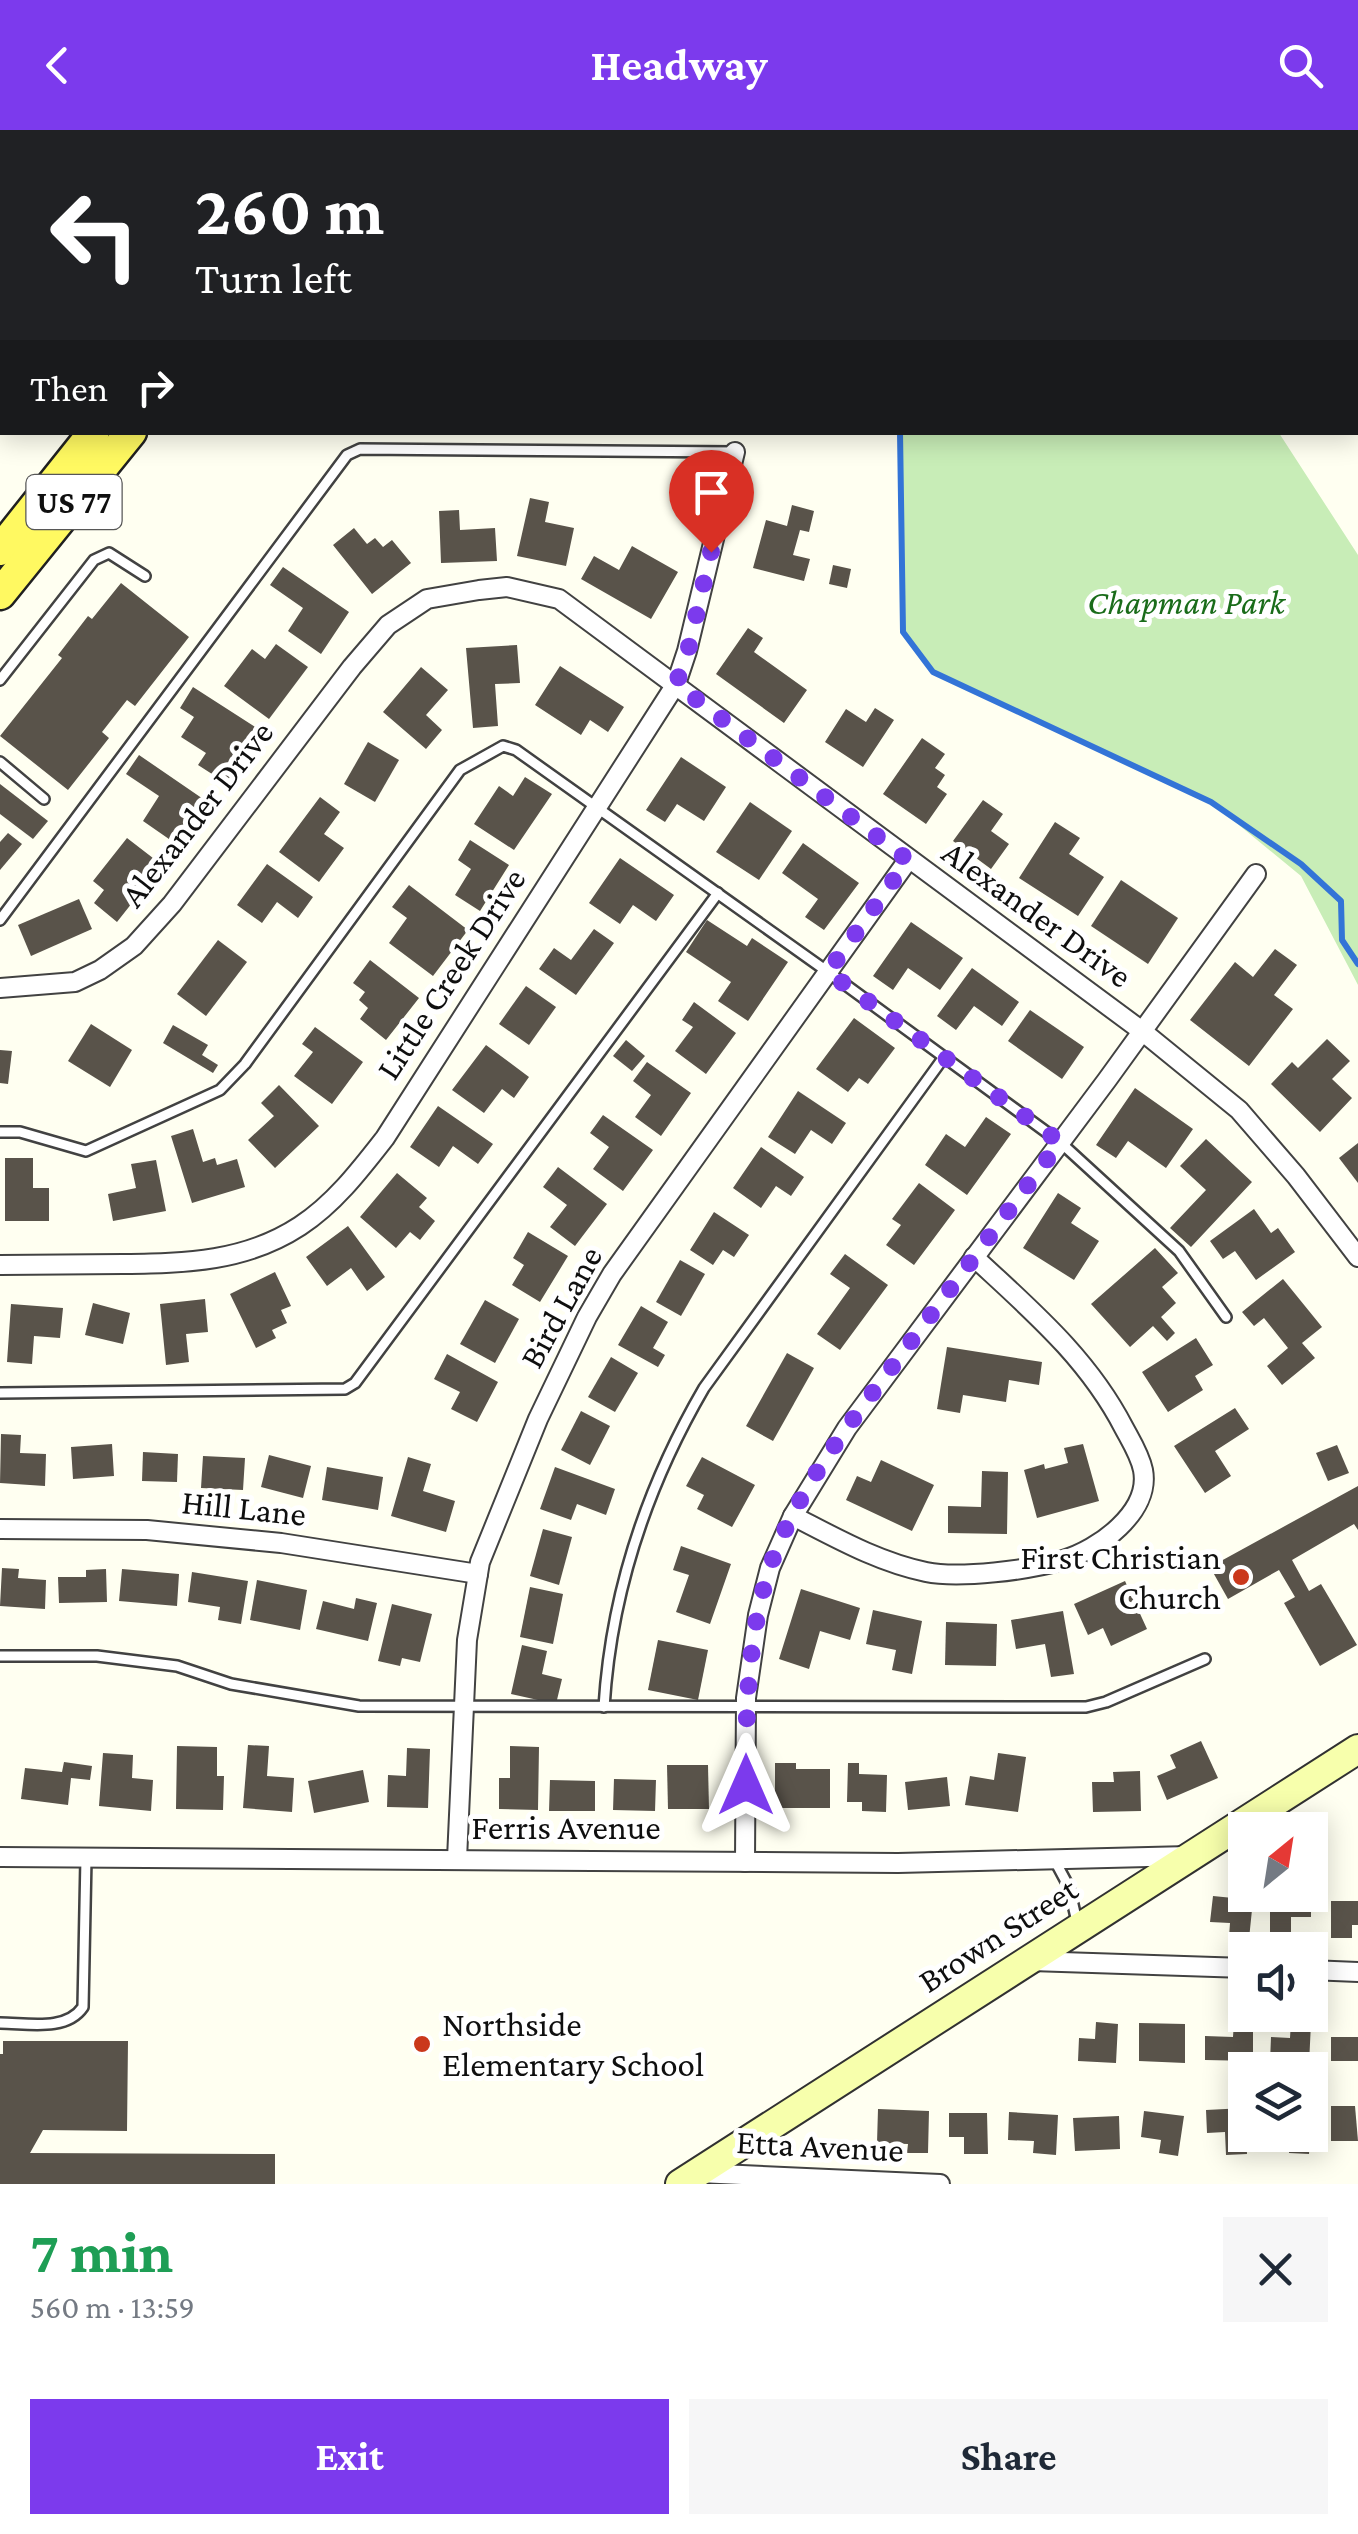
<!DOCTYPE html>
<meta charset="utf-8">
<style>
:root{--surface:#fff;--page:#f6f6f7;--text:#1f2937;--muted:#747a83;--accent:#7c3aed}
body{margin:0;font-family:"Crimson Pro",serif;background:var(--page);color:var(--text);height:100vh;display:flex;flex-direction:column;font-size:38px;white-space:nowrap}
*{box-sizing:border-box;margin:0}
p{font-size:32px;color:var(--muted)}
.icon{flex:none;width:55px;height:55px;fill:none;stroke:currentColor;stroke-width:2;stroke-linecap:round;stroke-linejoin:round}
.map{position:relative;height:2054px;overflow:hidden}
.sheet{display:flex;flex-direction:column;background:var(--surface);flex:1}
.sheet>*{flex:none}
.top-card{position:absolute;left:0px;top:0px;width:1360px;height:305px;box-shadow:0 5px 25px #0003;background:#202124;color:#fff;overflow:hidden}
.needle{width:65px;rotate:30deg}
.controls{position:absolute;left:1228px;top:1682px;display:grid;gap:20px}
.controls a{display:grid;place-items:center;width:100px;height:100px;border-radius:0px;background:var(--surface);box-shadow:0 5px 25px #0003;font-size:50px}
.pin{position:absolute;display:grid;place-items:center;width:85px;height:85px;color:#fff;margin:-102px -42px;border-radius:50% 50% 50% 0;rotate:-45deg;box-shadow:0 0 10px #0007}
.pin .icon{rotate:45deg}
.me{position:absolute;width:110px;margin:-55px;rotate:0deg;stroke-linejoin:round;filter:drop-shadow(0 0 8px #0008)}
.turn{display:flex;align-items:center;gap:35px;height:210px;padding:0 30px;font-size:45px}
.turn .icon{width:130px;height:130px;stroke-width:2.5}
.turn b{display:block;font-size:70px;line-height:85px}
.then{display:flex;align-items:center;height:95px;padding:0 30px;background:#0003;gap:20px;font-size:38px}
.round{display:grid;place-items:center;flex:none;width:105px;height:105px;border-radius:0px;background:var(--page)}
.overview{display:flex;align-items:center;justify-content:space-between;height:170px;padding:0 30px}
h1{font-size:60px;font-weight:700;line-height:75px;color:#1e9e55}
.primary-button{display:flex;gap:20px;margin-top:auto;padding:20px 30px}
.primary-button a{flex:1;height:115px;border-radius:0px;background:var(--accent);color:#fff;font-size:40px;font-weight:700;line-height:115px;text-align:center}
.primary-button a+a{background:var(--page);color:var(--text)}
header{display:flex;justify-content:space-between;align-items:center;height:130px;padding:0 30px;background:var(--accent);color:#fff;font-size:45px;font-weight:700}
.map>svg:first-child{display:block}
.green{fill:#c8edb7}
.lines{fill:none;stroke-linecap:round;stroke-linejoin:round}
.stream{stroke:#3374d7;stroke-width:6}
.building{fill:#59534a}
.lane-casing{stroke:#424242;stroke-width:14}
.street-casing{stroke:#424242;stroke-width:22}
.secondary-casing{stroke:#313131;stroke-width:32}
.primary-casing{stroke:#202020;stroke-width:35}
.lane{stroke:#fff;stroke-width:9}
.street{stroke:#fff;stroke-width:18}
.secondary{stroke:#f7ffac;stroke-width:28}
.primary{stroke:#fff961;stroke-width:30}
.route{stroke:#7c3aed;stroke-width:18;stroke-dasharray:0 32.4}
.poi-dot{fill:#ca381c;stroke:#fff;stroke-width:4}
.labels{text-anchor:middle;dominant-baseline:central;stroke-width:10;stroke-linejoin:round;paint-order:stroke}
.shield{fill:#fff;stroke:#575757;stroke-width:2.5}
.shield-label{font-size:32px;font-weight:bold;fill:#0f0f0f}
.park-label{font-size:35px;font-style:italic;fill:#1a6c1a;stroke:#fff}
.street-label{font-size:35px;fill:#0f0f0f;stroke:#fff}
.poi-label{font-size:35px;fill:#0f0f0f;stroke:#fff;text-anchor:end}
</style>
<header><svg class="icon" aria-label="back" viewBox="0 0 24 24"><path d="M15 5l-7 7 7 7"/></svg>Headway<svg class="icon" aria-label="search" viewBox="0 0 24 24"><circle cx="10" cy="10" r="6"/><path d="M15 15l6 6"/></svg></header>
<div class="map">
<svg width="1358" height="2054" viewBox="0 0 1358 2054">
<rect width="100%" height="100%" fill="#fffff1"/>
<polygon class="green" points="900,303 1279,303 1358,425 1358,855 1301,746 1211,672 933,542 903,502"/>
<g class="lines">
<g class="stream">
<polyline points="911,2 911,0"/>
<polyline points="900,302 903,502 933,542 1211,672 1301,734 1341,771 1342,810 1358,834"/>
</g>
</g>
<g class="building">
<polygon points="530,368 549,372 545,392 574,398 566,436 517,426"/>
<polygon points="792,375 814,381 809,402 800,400 793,425 810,429 804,451 753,438 766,390 787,396"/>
<polygon points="459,380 460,400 495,398 497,431 441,433 439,381"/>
<polygon points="354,398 367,414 375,408 383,417 392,410 411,433 372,464 333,415"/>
<polygon points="632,416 678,442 651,489 581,449 594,426 619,440"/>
<polygon points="833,435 851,439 847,458 829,454"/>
<polygon points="283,437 349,482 321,524 288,501 303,478 270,455"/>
<polygon points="121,453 189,507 135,576 127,570 102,602 109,608 68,660 0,606 62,528 58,525 88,486 92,489"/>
<polygon points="748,498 763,508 754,522 807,560 784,593 716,544"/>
<polygon points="276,514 308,537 269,589 224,556 252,519 265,529"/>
<polygon points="517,515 520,553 495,554 498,596 473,598 466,518"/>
<polygon points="560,536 624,577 608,602 590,590 581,605 535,575"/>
<polygon points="421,537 448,560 426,585 442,600 426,619 383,582"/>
<polygon points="193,557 260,600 226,653 198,635 206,623 181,607 194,587 180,578"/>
<polygon points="875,578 894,590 863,637 825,612 846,579 866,592"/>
<polygon points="922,608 945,624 935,638 945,645 937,657 947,664 926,694 883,664"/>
<polygon points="368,612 399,630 375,672 344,654"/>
<polygon points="139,625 209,673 179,716 143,691 159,666 126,644"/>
<polygon points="681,627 726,657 704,691 677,674 665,692 646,680"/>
<polygon points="525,647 552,664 514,720 474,694 499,656 513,666"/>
<polygon points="0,654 48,691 33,709 0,684"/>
<polygon points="320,667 340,682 324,704 344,718 319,752 279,722"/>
<polygon points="983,670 1003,684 991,701 1009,714 991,739 953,711"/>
<polygon points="750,672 792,701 759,750 716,722"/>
<polygon points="1055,692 1080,708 1069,724 1104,747 1078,786 1019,748"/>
<polygon points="8,703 22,714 0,740 0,712"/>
<polygon points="127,708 162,735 117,792 94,773 104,760 93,751"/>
<polygon points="470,710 509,735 480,781 455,765 471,739 458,730"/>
<polygon points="803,713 859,753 824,800 805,787 818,769 782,743"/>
<polygon points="620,728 674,765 656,791 633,775 620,794 589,773"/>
<polygon points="267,734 313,767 298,788 277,772 262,793 237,775"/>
<polygon points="1121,750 1178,788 1148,834 1091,796"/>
<polygon points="409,755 468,800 433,846 389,813 407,788 392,777"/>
<polygon points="79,769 92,799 31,826 18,795"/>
<polygon points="707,790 747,816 752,808 788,832 748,891 718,871 731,852 686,822"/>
<polygon points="911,792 963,828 940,860 908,838 893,860 873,846"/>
<polygon points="594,799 614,813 576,865 539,839 554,818 571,830"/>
<polygon points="218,810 247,832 206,886 177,864"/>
<polygon points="1275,819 1297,835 1274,865 1293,879 1249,936 1190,890 1235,832 1253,847"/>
<polygon points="370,830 419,868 386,910 360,889 368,878 359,870 365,862 353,853"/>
<polygon points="972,838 1019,872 1002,896 974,876 956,900 937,886"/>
<polygon points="526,856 556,877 529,915 499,894"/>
<polygon points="694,872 736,903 706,944 675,921 693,897 682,890"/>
<polygon points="1030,880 1084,917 1062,949 1008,911"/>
<polygon points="854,888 895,918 868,954 859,948 848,962 816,939"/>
<polygon points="91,894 132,920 110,957 68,931"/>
<polygon points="173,895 208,915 202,925 218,935 213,943 163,913"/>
<polygon points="315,897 363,932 332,974 294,946 313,922 302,914"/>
<polygon points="1327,909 1350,931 1332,949 1352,968 1320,1002 1271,954 1292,932 1298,938"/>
<polygon points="626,910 645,926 632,941 613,926"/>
<polygon points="486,915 529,947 514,968 502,959 484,983 452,960"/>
<polygon points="0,920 12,921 8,954 0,953"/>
<polygon points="647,932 691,963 661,1006 635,987 651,965 633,951"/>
<polygon points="279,955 319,996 275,1038 248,1010 274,986 261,973"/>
<polygon points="1135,958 1193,999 1166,1038 1128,1011 1116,1028 1096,1015"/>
<polygon points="798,961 846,993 832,1014 811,1000 795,1024 768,1007"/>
<polygon points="438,976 493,1014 478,1034 453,1016 439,1037 410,1017"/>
<polygon points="603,985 653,1020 623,1061 593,1039 609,1017 590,1003"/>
<polygon points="986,987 1011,1004 967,1065 925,1035 946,1004 965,1017"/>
<polygon points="193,999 203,1032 215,1028 217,1035 237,1029 245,1057 192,1073 171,1006"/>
<polygon points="1206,1009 1252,1052 1191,1117 1170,1098 1206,1060 1180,1036"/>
<polygon points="1358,1013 1358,1053 1339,1028"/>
<polygon points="761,1017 804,1047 791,1066 776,1056 761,1078 733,1058"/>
<polygon points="5,1028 33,1028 33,1058 49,1058 49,1091 5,1091"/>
<polygon points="156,1030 166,1081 113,1091 108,1064 136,1058 131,1034"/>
<polygon points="558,1037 607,1074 575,1116 550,1097 567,1075 543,1057"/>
<polygon points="397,1043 427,1068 419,1077 435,1091 420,1110 410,1102 396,1118 360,1087"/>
<polygon points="919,1053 955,1080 914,1135 886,1115 901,1095 892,1089"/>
<polygon points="1058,1063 1081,1078 1071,1093 1099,1111 1074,1150 1023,1118"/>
<polygon points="1254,1079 1271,1103 1278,1098 1295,1122 1256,1150 1235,1121 1223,1129 1210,1111"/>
<polygon points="714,1082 749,1105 734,1127 723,1120 713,1135 690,1120"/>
<polygon points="348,1096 385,1147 367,1161 351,1138 327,1156 306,1127"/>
<polygon points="528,1102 568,1126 540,1172 512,1155 524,1135 513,1128"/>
<polygon points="1155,1118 1178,1143 1162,1157 1176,1173 1161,1187 1175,1203 1167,1211 1153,1196 1130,1217 1091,1174"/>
<polygon points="845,1124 888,1155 840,1220 817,1204 850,1158 830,1144"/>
<polygon points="680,1130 705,1144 681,1186 656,1172"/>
<polygon points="275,1142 291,1176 281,1180 287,1193 272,1200 276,1208 256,1218 230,1164"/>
<polygon points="1283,1149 1322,1197 1302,1213 1315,1228 1282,1255 1267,1236 1288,1218 1264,1188 1254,1196 1242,1182"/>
<polygon points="205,1169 208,1202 186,1204 189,1232 166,1235 160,1174"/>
<polygon points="485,1170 519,1189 495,1233 460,1214"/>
<polygon points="93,1173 130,1183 123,1214 85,1205"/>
<polygon points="11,1174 63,1178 60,1208 34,1206 32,1234 7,1232"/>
<polygon points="641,1176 668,1192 653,1218 665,1225 658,1237 618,1215"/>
<polygon points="1196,1208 1213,1235 1195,1246 1203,1260 1168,1282 1142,1242"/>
<polygon points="947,1217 1042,1232 1039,1255 1009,1250 1006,1272 963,1265 960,1283 937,1279"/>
<polygon points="787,1223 814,1238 773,1311 746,1296"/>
<polygon points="447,1224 498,1252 477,1292 451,1279 460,1262 434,1249"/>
<polygon points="611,1227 638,1243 615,1282 588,1267"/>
<polygon points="1235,1278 1249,1299 1215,1321 1231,1346 1205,1363 1174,1316"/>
<polygon points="581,1281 610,1296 590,1335 561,1320"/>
<polygon points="1,1304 21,1305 20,1323 46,1324 45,1356 0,1353"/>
<polygon points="112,1314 114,1346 73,1349 71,1317"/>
<polygon points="1083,1314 1099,1371 1037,1388 1024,1340 1044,1334 1045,1339 1068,1333 1064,1318"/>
<polygon points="1337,1315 1349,1343 1328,1351 1316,1323"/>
<polygon points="143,1322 178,1324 177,1352 142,1351"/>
<polygon points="269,1325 311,1336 303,1368 261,1357"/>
<polygon points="203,1326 245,1328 243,1360 201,1358"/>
<polygon points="408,1327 431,1334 423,1361 455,1371 446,1402 391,1386"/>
<polygon points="702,1327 755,1355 732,1397 697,1379 704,1365 686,1356"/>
<polygon points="881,1330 934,1355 912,1401 846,1370 857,1346 871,1352"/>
<polygon points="327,1337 383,1347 378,1380 322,1370"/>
<polygon points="555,1337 615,1359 606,1385 577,1374 571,1390 540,1379"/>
<polygon points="982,1341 1008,1342 1007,1404 948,1403 948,1376 981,1377"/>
<polygon points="1358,1356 1358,1400 1354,1394 1292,1430 1309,1461 1321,1454 1357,1515 1320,1536 1284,1473 1295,1467 1279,1440 1228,1469 1210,1437"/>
<polygon points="543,1399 572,1407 559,1455 530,1446"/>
<polygon points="681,1416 731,1434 710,1494 676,1482 689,1445 673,1440"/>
<polygon points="2,1438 19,1439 18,1448 46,1450 45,1479 0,1476"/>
<polygon points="106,1439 107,1472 59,1473 58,1447 86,1447 86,1440"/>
<polygon points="122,1439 179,1444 177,1476 119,1471"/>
<polygon points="192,1442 248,1451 241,1494 218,1490 220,1477 188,1472"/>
<polygon points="257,1450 307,1460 300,1500 250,1490"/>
<polygon points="1125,1451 1147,1499 1111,1516 1103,1498 1088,1505 1074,1474"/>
<polygon points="530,1457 563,1464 553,1514 520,1507"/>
<polygon points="801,1459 860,1478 850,1510 820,1501 809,1539 779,1529"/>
<polygon points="356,1468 377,1473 368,1511 316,1499 323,1471 354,1479"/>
<polygon points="392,1474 432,1484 420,1532 402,1528 400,1536 378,1531"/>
<polygon points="873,1480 922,1491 912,1544 892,1540 896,1520 866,1514"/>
<polygon points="1063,1481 1074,1544 1051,1547 1045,1514 1016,1519 1011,1490"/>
<polygon points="946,1492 997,1494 996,1536 945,1535"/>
<polygon points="658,1510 708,1520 698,1570 648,1560"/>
<polygon points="522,1515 547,1521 542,1544 562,1549 556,1574 511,1564"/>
<polygon points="1201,1611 1218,1648 1167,1670 1157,1646 1176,1638 1170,1625"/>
<polygon points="248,1615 269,1616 267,1646 294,1648 292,1682 243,1678"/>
<polygon points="177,1616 217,1617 217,1646 224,1646 223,1680 176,1679"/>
<polygon points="510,1616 539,1617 538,1680 499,1679 499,1648 510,1648"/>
<polygon points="407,1618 430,1619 428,1678 387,1677 388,1645 406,1646"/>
<polygon points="103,1623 133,1625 132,1648 153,1650 151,1681 99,1676"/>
<polygon points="998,1623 1026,1627 1018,1682 965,1675 970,1646 994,1650"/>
<polygon points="64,1632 92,1636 90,1650 71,1648 68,1675 21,1669 25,1638 62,1642"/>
<polygon points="775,1633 796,1633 796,1639 830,1639 830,1678 775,1678"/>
<polygon points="848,1633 859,1633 859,1644 887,1645 886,1682 862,1681 862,1672 847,1672"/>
<polygon points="667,1635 708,1635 709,1679 668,1679"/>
<polygon points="363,1640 369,1672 314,1683 308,1651"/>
<polygon points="1140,1641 1141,1681 1093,1682 1092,1652 1114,1652 1113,1642"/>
<polygon points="947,1647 950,1676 908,1680 905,1652"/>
<polygon points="614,1649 656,1650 655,1681 613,1680"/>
<polygon points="550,1650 595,1651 595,1681 549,1681"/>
<polygon points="1270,1765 1311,1765 1311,1787 1291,1787 1291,1809 1270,1809"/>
<polygon points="1213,1766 1253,1770 1249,1809 1229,1807 1230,1793 1210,1792"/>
<polygon points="1331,1771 1358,1771 1358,1795 1352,1795 1352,1808 1331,1808"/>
<polygon points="1291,1891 1311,1893 1309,1934 1270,1932 1271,1907 1290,1908"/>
<polygon points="1096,1892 1118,1894 1116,1933 1078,1931 1079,1908 1095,1909"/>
<polygon points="1234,1892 1253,1893 1253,1931 1205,1930 1205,1906 1233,1907"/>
<polygon points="1139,1893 1185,1894 1185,1933 1139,1931"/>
<rect x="1331" y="1907" width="27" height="24"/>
<polygon points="3,1911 128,1911 127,2001 43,2000 30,2023 275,2024 275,2054 0,2054 0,1924 3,1924"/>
<polygon points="1331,1976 1355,1976 1358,2011 1331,2011"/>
<polygon points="1245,1978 1247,2024 1226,2025 1225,2002 1207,2003 1206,1980"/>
<polygon points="878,1979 929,1981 928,2023 907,2023 908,2014 877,2013"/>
<polygon points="1144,1981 1184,1986 1178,2026 1159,2023 1161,2010 1141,2007"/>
<polygon points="1009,1982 1058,1985 1056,2025 1033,2023 1034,2011 1008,2010"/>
<polygon points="949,1983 987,1983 988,2024 964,2024 964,2007 949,2007"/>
<polygon points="1119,1986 1120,2019 1075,2021 1073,1988"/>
<polygon points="1290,2005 1310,2005 1309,2024 1289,2023"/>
</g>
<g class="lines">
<defs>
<g id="lane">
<polyline points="520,0 523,2"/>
<polyline points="455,2 457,0"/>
<polyline points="631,2 633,0"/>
<polyline points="0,77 2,80"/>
<polyline points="0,156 2,153"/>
<polyline points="0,191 2,188"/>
<polyline points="0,242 2,244"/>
<polyline points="0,550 94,430 109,423 145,446"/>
<polyline points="0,632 44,669"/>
<polyline points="0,790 347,325 360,319 735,322"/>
<polyline points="0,1002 20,1002 86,1021 220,960 245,934 460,640 503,616 516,620 828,842 1060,1012 1179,1121 1226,1187"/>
<polyline points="0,1263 345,1259 355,1253 718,763"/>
<polyline points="0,1526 97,1526 177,1536 231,1554 359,1576 1086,1577 1106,1572 1205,1529"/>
<path d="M 604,1577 C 611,1464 647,1356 704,1258 L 944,927"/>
<polyline points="1054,1729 1069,1757 1077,1792"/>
<path d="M 0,1893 C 27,1893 66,1902 83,1877 L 86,1728"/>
</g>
<g id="street">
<polyline points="0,858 75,852 100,840 134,816 172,774 352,537 388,495 427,469 479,460 507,457 559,469 1142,901 1239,980 1296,1046 1358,1127"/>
<path d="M 0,1135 C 41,1135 82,1134 123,1134 C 187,1133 245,1132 300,1096 C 334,1074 360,1040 385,1008 L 676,554 L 687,521 L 735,322"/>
<path d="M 793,1386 C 836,1408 878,1432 926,1442 C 959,1449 1030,1440 1063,1430 C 1098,1420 1151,1382 1143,1340 C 1140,1325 1131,1311 1124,1298 C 1088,1228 1031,1180 974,1127"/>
<polyline points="0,1399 147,1400 281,1413 478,1444"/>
<polyline points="0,1727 898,1733 1189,1726"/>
<polyline points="457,1729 467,1510 480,1432 538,1289 587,1187 612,1144 908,730"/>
<polyline points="745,1732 746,1568 758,1485 770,1438 793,1386 847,1298 1107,950 1256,744"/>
<polyline points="1031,1831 1245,1838"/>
<polyline points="1310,1840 1358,1842"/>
<polyline points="698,2043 940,2054"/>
</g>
<polyline id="secondary" points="680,2054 1358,1619"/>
<g id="primary">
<polyline points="335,2 337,0"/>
<polyline points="373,2 375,0"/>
<polyline points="0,420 94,302"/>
<polyline points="0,464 131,302"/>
</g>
</defs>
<use href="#lane" class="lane-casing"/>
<use href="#street" class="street-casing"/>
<use href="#secondary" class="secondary-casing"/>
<use href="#primary" class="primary-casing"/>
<use href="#lane" class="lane"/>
<use href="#street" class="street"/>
<use href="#secondary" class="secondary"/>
<use href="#primary" class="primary"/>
</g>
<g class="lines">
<path class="route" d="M 711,422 L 688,521 L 676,554 L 908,730 L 828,842 L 1060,1012 C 1007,1083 954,1154 901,1225 C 852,1291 797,1358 770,1437 C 747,1507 746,1582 746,1655"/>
</g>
<g class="poi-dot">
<circle cx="1241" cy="1447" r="10"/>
<circle cx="422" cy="1914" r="10"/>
</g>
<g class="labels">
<rect class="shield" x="26.5" y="345" width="95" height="54" rx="8"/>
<g class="shield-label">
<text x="74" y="372">US 77</text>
</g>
<g class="park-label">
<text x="1186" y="472">Chapman Park</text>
</g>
<g class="street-label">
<text transform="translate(197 684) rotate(-52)">Alexander Drive</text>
<text transform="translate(1037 784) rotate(36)">Alexander Drive</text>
<text transform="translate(451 844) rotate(-57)">Little Creek Drive</text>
<text transform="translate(561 1177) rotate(-61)">Bird Lane</text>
<text transform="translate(244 1378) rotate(6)">Hill Lane</text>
<text x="566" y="1697">Ferris Avenue</text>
<text transform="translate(998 1805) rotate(-33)">Brown Street</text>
<text transform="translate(820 2016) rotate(3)">Etta Avenue</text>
</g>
<g class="poi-label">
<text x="1221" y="1427">First Christian<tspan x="1221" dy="40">Church</tspan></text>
<text x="442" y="1894" text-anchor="start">Northside<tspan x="442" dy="40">Elementary School</tspan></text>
</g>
</g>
</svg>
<div class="controls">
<a><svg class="needle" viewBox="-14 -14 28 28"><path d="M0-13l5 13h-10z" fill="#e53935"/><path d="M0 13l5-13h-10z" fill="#747a83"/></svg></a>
<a><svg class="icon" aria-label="sound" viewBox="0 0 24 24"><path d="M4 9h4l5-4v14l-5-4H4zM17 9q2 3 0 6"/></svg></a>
<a><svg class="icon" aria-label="layers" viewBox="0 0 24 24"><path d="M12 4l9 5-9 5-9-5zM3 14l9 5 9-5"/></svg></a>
</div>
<div class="pin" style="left:711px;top:422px;background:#d93025"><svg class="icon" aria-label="arrive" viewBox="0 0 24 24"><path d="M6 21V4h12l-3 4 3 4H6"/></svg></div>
<svg class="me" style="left:746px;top:1655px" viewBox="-20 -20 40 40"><path d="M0-17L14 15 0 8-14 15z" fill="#7c3aed" stroke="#fff" stroke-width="4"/></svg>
<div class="top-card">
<div class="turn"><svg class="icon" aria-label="left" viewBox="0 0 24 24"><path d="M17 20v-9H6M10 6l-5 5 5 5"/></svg><div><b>260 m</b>Turn left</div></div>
<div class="then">Then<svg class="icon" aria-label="right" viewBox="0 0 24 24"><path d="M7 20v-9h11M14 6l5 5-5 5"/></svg></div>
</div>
</div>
<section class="sheet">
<div class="overview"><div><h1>7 min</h1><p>560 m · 13:59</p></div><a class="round"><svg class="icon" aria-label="close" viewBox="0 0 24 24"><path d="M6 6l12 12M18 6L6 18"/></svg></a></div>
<div class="primary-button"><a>Exit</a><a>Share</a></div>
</section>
